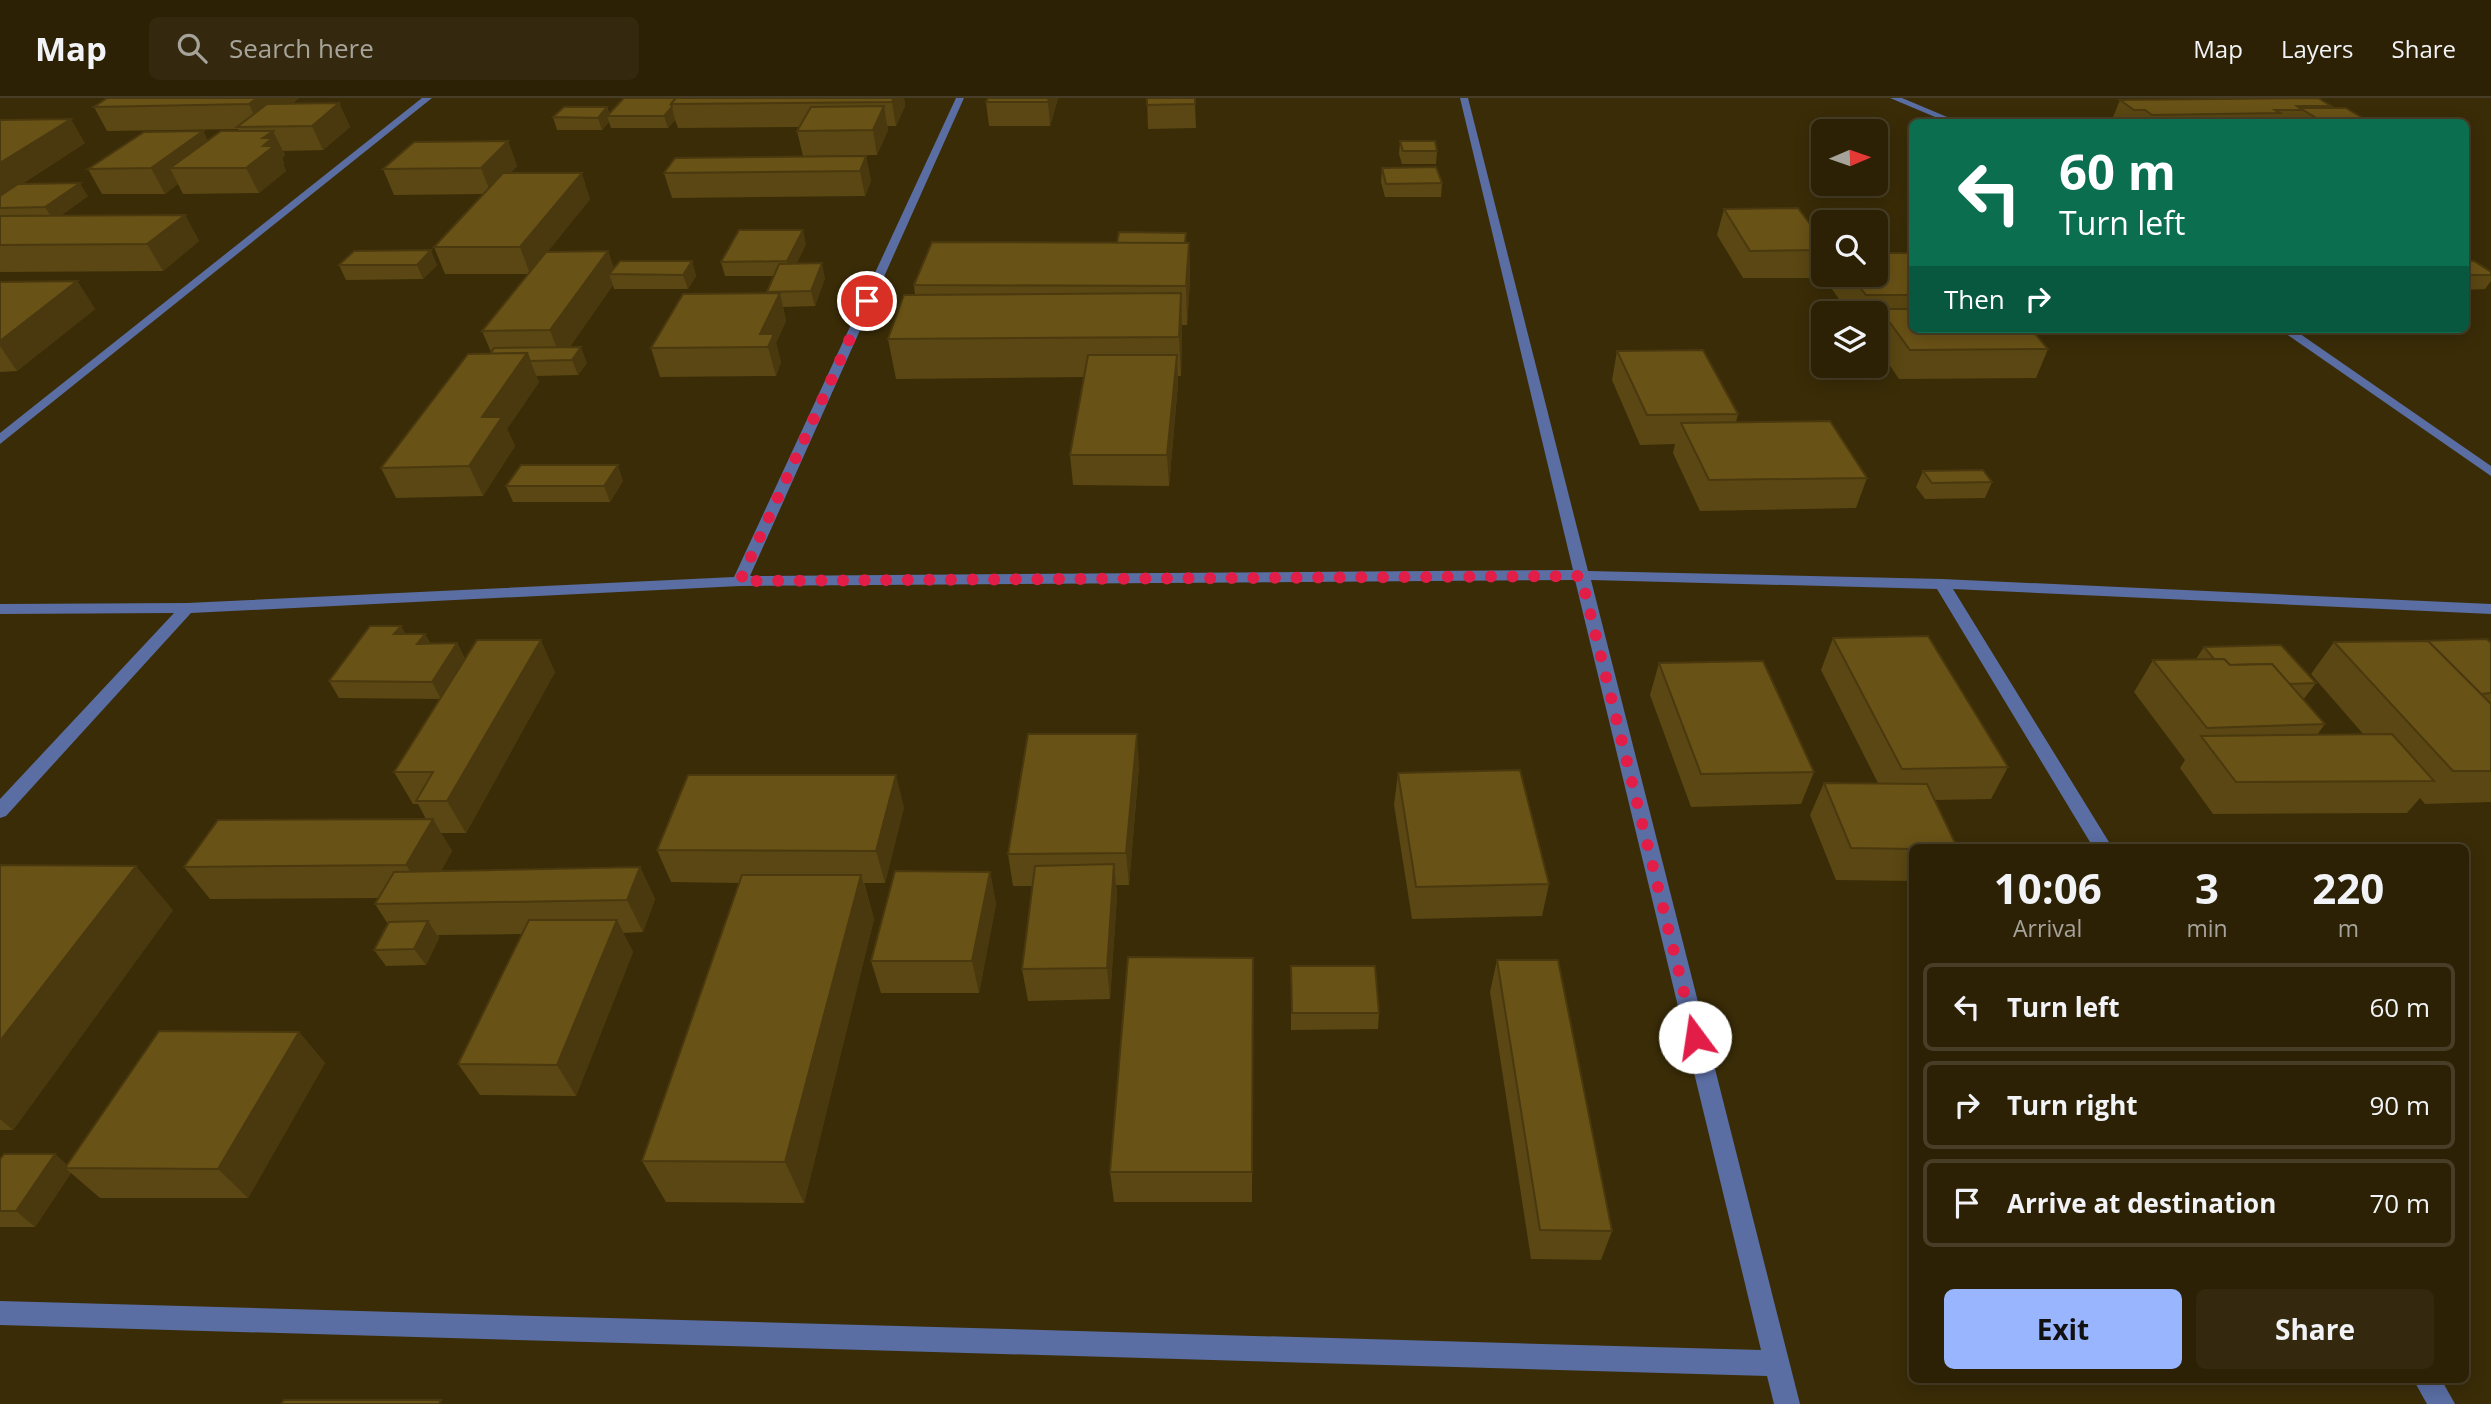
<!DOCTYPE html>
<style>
:root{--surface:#2c2105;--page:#34290f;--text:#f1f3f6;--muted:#a6a39a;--line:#483e27;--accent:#99b5fd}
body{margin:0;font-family:"Open Sans",sans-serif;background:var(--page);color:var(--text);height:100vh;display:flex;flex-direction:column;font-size:26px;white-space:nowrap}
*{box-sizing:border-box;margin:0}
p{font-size:23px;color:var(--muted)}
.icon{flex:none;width:38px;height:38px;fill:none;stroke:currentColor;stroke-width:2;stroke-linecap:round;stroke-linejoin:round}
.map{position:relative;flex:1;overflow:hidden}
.details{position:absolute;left:1909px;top:746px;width:560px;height:539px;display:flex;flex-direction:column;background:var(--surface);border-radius:10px;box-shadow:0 4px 18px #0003,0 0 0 2px var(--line)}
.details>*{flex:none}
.guide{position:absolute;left:1909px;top:21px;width:560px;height:214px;border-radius:10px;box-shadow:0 4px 18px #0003,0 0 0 2px var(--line);background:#0b6e4f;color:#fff;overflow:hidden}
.needle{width:46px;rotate:88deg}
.tools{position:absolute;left:1811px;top:21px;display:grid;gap:14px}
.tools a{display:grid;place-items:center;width:77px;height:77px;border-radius:10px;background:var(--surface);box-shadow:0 4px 18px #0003,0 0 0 2px var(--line);font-size:35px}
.pin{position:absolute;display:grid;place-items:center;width:60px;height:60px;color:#fff;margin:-30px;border:4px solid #fff;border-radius:50%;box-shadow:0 2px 7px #0007}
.me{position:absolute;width:77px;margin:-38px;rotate:346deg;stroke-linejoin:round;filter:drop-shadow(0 0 5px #0008)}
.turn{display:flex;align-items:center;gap:24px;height:147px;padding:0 35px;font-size:32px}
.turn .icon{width:91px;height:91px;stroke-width:2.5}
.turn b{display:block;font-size:49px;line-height:60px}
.then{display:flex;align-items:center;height:66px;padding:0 35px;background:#0003;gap:14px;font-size:26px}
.eta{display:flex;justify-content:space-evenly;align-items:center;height:119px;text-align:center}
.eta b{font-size:42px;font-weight:700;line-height:49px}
.button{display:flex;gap:14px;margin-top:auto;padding:14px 35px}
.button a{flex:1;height:80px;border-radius:10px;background:var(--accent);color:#111;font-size:28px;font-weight:700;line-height:80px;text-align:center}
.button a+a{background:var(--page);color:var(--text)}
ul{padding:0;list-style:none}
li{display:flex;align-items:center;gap:21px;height:88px;margin:0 14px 10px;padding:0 21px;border:4px solid var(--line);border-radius:10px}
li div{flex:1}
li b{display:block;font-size:26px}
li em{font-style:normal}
header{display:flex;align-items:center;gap:42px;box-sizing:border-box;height:98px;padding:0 35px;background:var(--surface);border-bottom:2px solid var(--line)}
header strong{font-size:33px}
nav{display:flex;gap:38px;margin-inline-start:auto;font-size:24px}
.search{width:490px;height:63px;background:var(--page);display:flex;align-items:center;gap:18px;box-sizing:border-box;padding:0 24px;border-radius:10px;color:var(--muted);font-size:26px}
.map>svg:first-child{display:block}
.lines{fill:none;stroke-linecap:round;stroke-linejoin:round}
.minor{fill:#5a6ea4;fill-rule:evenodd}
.wall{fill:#5a4713}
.shaded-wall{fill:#4a390f}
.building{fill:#695216;stroke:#4a390f;stroke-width:2}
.route{stroke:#e11d48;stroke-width:12;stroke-dasharray:0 21.6}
</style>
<header>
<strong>Map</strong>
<div class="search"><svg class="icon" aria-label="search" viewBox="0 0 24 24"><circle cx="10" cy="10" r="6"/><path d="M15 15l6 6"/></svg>Search here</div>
<nav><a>Map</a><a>Layers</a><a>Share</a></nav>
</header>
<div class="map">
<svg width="2491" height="1306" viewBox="0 0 2491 1306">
<rect width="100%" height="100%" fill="#3a2c07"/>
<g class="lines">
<g class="minor">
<polygon points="422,0 432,0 0,346 0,335"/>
<polygon points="956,0 964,0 750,478 1573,472 1460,0 1468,0 1588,473 1942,481 2491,506 2491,516 1953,491 2112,749 2093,749 1937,491 1591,482 1800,1306 1774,1306 1767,1278 0,1227 0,1203 1761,1252 1575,482 740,488 191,515 6,718 0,720 0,701 174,515 0,516 0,506 187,505 734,479"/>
<polygon points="1890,0 1902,0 1959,24 1947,24"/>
<polygon points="2279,231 2293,231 2491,368 2491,378"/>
<polygon points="2413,1281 2441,1281 2455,1306 2427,1306"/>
</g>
</g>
<g class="wall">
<polygon points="299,0 292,6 339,5 350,29 323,52 283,53 285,57 282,60 284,65 283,66 286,73 259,95 183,96 178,86 165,96 102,96 88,71 203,33 208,43 239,33 238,31 107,33 94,9"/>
<polygon points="624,0 904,0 905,8 896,28 887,28 888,32 877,57 803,58 797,33 800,29 678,30 675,22 668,30 611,30 609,24 602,32 557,32 553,19 607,9 609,15"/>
<polygon points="1058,0 1050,28 989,28 986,4"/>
<polygon points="1147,0 1195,6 1196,30 1148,31"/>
<polygon points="2120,2 2331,8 2330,10 2369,24 2111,24"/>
<polygon points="0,22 85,45 22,86 88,98 60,118 185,117 199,143 163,173 0,174"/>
<polygon points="508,43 517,68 510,75 590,101 547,154 608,153 614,171 692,163 696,178 688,191 614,191 613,187 569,250 587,265 578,277 536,278 539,284 507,331 515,348 483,398 396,400 381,370 491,254 482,233 529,176 445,176 434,149 484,96 394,97 383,71"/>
<polygon points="1400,43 1437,53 1436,66 1402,66 1399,56"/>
<polygon points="866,58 871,83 865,98 672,100 664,75"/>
<polygon points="1382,70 1442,85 1441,99 1385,99 1381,84"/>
<polygon points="1724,111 1824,145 1824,170 1821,180 1743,180 1717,137"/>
<polygon points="1186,135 1186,145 1189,145 1190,183 1187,227 1182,227 1181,278 1178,278 1178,286 1169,388 1073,387 1070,357 1084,279 896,281 888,241 915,197 914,187 1117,145"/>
<polygon points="806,146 796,166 825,180 815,208 783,209 786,223 776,245 781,264 776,278 660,279 651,250 768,195 774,178 725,178 721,164"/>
<polygon points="1913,155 1913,231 2048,251 2036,280 1899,281 1876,247 1876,215 1849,215 1826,183 1828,177 1876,177"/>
<polygon points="2466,163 2491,174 2491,183 2485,191 2466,192"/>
<polygon points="339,167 437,167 423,181 346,182"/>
<polygon points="77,183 95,211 17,273 0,274 0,184"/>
<polygon points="1617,253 1738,316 1736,324 1867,380 1856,410 1700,413 1673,355 1675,346 1640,347 1612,282"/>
<polygon points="1923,373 1992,384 1985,400 1925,401 1916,389"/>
<polygon points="623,383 610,404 513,404 506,388"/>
<polygon points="401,528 405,536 425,536 430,545 457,545 465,561 555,574 466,735 441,735 452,753 441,773 640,769 655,801 643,834 623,835 633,854 576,998 480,997 458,966 522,836 438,837 439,840 426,867 386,868 374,852 388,826 375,806 378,800 210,801 184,769 426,721 418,706 413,706 394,674 440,601 339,600 329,583"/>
<polygon points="1833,540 2008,669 1991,701 1935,702 1913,749 1913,783 1836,782 1810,717 1824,685 1878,685 1821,572"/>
<polygon points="2334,544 2491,545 2491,704 2425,706 2420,700 2407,715 2213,716 2180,670 2185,662 2134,594 2153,562 2196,561 2204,549 2316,585 2303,602 2325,626 2317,637 2364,637 2311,576"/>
<polygon points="1659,565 1814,674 1801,706 1691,709 1650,597"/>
<polygon points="1139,668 1129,787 1116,787 1117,798 1110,901 1028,903 1022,871 1033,788 1013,788 1008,756"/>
<polygon points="1398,675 1549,786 1542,818 1412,821 1394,707"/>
<polygon points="904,709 885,785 864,785 874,821 804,1105 666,1104 642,1063 740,785 671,784 657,752"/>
<polygon points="0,767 173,812 13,1032 0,1032"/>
<polygon points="990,774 996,806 979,895 881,895 871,863"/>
<polygon points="1253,860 1252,1104 1114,1104 1110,1074"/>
<polygon points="1497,862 1612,1133 1601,1162 1531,1161 1490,894"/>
<polygon points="1291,868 1379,915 1378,931 1291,932"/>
<polygon points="299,934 325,965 248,1100 100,1100 71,1075 35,1129 0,1129 0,1061 68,1067"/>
</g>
<g class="shaded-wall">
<polygon points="257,0 299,0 263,28 259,28 249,6"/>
<polygon points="894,0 904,0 905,8 896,28 892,4"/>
<polygon points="1049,0 1058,0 1050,28 1048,4"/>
<polygon points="339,5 350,29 323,52 312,28"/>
<polygon points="884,8 888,32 877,57 873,32"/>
<polygon points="607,9 610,18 607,18 609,24 602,32 598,20"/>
<polygon points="672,9 675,22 668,30 664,18"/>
<polygon points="71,21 85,45 0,100 0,65"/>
<polygon points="203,33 216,58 170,70 178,86 165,96 151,70"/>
<polygon points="273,33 285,57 282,60 284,65 283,66 286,73 259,95 246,70 263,48 263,40"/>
<polygon points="508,43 517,68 491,96 481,70"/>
<polygon points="866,58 871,83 865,98 860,73"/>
<polygon points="582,75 590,101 530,176 520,149"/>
<polygon points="80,85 88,98 54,123 45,109"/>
<polygon points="185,117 199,143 163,173 147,146"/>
<polygon points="803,132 806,146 791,178 787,163"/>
<polygon points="1189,145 1190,183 1187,227 1186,188"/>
<polygon points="431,152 437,167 423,181 417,167"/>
<polygon points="608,153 616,176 609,176 613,187 561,261 550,232"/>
<polygon points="692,163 696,178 688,191 683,177"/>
<polygon points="822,165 825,180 815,208 811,193"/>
<polygon points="77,183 95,211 17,273 0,248 0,243"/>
<polygon points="780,195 786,223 776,245 781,264 776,278 768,249 760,236"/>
<polygon points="1181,195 1182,234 1181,278 1179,239"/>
<polygon points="581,249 587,265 578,277 572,262"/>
<polygon points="527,255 539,284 507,331 515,348 483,398 469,368 482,319"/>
<polygon points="1177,257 1178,286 1169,388 1167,357"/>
<polygon points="618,367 623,383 610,404 604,388"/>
<polygon points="401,528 410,544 394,536"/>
<polygon points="425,536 433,553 417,546"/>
<polygon points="541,542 555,574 466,735 447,703"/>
<polygon points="457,545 465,562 441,601 432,584"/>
<polygon points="1137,636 1139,668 1129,787 1126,755"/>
<polygon points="896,677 904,709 885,785 876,753"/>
<polygon points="433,721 452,753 427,799 406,767"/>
<polygon points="1114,766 1117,798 1110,901 1107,870"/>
<polygon points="136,768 173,812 13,1032 0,1021 0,943"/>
<polygon points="640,769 655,801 643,834 627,802"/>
<polygon points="990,774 996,806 979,895 972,863"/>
<polygon points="861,777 874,821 804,1105 785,1064"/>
<polygon points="617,822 633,854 576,998 557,967"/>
<polygon points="428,823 439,840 426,867 414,851"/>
<polygon points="299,934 325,965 248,1100 218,1071"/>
<polygon points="55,1056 71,1070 65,1070 71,1075 35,1129 16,1113"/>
</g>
<g class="building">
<polygon points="107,0 257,0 249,6 94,9"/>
<polygon points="624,0 676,0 671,6 672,9 664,18 607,18"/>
<polygon points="676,0 894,0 892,4 671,6"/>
<polygon points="988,0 1049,0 1048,4 986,4"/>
<polygon points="1147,0 1195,0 1195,6 1147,7"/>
<polygon points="2318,0 2331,8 2297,8 2303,12 2275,12 2280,15 2152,17 2145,12 2134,12 2120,2"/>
<polygon points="339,5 312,28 237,29 267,6"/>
<polygon points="884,8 873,32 797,33 811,9"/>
<polygon points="564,9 607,9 598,20 553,19"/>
<polygon points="2300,10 2346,10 2369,24 2323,24"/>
<polygon points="71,21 0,65 0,22"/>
<polygon points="203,33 151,70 88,71 144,34"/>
<polygon points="221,33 273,33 263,40 272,40 263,48 274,48 246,70 170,70"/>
<polygon points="508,43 481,70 383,71 414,44"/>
<polygon points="1400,43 1435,43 1437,53 1403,53"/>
<polygon points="866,58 860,73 664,75 675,60"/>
<polygon points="1436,69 1442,85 1386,86 1382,70"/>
<polygon points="503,75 582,75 520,149 434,149"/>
<polygon points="80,85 45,109 0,110 0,98 18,86"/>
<polygon points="1798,110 1824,145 1824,152 1750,153 1724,111"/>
<polygon points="185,117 147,146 0,147 0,118"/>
<polygon points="739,132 803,132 787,163 721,164"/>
<polygon points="1119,134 1186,135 1185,145 1117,145"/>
<polygon points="932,144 1189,145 1186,188 914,187"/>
<polygon points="431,152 417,167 339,167 354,153"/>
<polygon points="608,153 550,232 482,233 546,154"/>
<polygon points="1876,155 1913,155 1913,197 1866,197 1850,177 1876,177"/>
<polygon points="620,163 692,163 683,177 609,176"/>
<polygon points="2466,163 2474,163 2491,174 2491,177 2466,177"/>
<polygon points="822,165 811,193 767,194 779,166"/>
<polygon points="77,183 0,243 0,184"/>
<polygon points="780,195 760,236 774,236 768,249 651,250 683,196"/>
<polygon points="1181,195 1179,239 888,241 904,197"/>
<polygon points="1880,211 1913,211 1913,231 2031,231 2048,251 1910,252"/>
<polygon points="581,249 572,262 530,263 527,255 490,256 494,250"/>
<polygon points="1703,252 1738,316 1647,317 1617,253"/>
<polygon points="527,255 482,319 502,319 469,368 381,370 468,256"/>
<polygon points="1088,257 1177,257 1167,357 1070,357"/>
<polygon points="1830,323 1867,380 1709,382 1681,325"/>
<polygon points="521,367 618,367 604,388 506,388"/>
<polygon points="1983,372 1992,384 1932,385 1923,373"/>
<polygon points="370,528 401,528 394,536 425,536 417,546 457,545 432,584 329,583"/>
<polygon points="1928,538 2008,669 1902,671 1833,540"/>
<polygon points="2487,541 2491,545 2491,595 2481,596 2428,543 2420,543"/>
<polygon points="477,542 541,542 447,703 416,703 433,674 394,674"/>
<polygon points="2428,543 2491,606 2491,673 2453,673 2334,544"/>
<polygon points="2281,547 2316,585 2289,586 2272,566 2230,567 2224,561 2214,561 2204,549"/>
<polygon points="2224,561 2230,567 2272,566 2325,626 2207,630 2153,562"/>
<polygon points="1763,563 1814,674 1701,676 1659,565"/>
<polygon points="1028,636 1137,636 1126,755 1008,756"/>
<polygon points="2392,636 2434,683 2236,684 2201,638"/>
<polygon points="1520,672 1549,786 1416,789 1398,675"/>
<polygon points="688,677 896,677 876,753 657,752"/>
<polygon points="1824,685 1927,686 1957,749 1913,749 1913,751 1851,750"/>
<polygon points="433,721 406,767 184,769 218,722"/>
<polygon points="1114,766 1107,870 1022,871 1035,768"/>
<polygon points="0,767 136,768 0,943"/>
<polygon points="640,769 627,802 375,806 394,774"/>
<polygon points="895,773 990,774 972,863 871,863"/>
<polygon points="742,777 861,777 785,1064 642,1063"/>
<polygon points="529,822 617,822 557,967 458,966"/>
<polygon points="428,823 414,851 374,852 389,824"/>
<polygon points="1128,859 1253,860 1252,1074 1110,1074"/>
<polygon points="1497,862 1558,862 1612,1133 1540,1132"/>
<polygon points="1291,868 1375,868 1379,915 1292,915"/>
<polygon points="159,933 299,934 218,1071 65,1070"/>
<polygon points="4,1056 55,1056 16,1113 0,1113 0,1061"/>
<polygon points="284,1302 441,1302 439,1306 281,1306"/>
</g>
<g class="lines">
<polyline class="route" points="867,203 740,483 1581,478 1695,939"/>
</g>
</svg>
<div class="tools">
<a><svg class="needle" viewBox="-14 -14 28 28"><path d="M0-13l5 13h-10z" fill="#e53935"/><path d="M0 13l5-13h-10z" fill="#a6a39a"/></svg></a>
<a><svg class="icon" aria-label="search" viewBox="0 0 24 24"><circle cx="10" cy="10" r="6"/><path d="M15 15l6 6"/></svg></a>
<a><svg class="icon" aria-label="layers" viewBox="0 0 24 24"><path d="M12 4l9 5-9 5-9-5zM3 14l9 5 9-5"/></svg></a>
</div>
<div class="pin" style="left:867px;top:203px;background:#d93025"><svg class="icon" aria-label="arrive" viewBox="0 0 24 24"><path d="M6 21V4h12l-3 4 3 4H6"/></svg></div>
<svg class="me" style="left:1695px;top:939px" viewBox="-20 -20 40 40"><circle r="19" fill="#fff"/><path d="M0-13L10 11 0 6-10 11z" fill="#e11d48"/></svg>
<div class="guide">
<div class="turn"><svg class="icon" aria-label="left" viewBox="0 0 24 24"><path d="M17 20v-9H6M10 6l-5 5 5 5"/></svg><div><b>60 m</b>Turn left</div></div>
<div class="then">Then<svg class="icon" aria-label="right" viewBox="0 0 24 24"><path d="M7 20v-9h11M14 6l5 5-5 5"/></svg></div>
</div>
<section class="details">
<div class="eta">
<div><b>10:06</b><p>Arrival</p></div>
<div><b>3</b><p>min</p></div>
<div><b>220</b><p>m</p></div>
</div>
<ul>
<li><svg class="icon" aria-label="left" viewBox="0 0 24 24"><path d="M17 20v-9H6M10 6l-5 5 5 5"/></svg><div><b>Turn left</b></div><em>60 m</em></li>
<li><svg class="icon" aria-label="right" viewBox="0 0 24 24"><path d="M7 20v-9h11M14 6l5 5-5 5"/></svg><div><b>Turn right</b></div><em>90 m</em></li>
<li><svg class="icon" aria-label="arrive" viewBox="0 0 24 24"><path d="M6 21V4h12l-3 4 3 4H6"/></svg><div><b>Arrive at destination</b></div><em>70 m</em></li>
</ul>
<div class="button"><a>Exit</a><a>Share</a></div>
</section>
</div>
